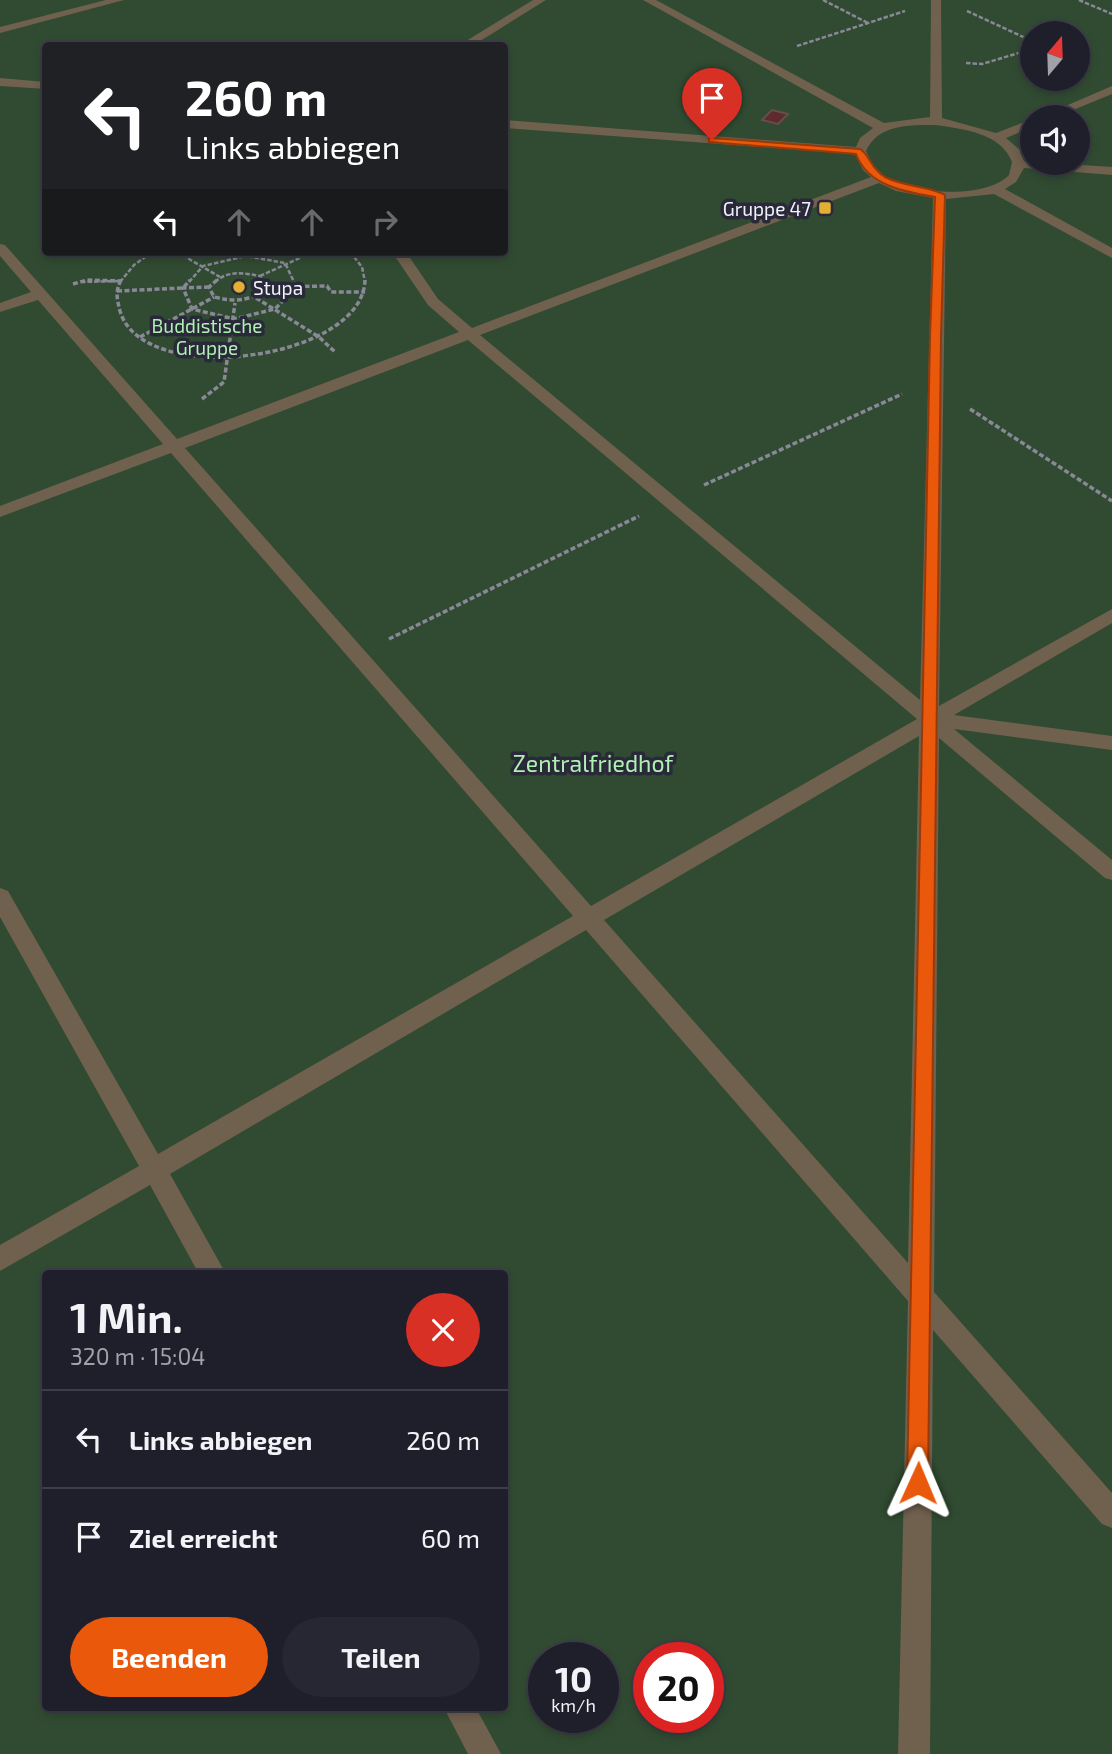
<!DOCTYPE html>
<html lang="de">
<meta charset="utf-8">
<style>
:root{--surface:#1f1f2b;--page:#272733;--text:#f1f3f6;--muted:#a1a2a9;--line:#3c3d47;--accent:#ea580c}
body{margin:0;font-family:"Exo 2",sans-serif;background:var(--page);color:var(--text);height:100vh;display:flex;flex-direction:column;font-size:26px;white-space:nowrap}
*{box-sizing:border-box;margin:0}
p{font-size:23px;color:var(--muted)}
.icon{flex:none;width:38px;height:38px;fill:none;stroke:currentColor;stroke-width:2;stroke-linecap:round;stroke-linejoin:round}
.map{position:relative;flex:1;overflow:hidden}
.sheet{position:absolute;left:42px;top:1270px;width:466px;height:441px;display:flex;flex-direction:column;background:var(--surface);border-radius:7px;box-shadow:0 4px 10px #0003,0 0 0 2px var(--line)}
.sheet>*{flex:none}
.top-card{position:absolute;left:42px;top:42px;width:466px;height:214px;border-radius:7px;box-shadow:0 4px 10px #0003,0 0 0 2px var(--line);background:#202124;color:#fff;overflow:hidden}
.needle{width:46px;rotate:19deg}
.fabs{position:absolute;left:1020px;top:21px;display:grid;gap:14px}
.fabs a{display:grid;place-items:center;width:70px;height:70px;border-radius:50%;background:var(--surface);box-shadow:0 4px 10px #0003,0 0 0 2px var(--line);font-size:35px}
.speed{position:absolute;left:528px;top:1642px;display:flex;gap:14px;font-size:35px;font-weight:700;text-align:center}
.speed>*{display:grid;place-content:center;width:91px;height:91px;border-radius:50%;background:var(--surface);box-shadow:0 4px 10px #0003,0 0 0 2px var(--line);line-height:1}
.speed small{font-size:18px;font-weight:400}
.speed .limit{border:10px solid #d22;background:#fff;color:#111}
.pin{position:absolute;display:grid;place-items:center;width:60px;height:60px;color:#fff;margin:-72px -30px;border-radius:50% 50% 50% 0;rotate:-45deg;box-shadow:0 0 7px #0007}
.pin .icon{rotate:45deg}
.me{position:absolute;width:77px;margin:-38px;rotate:1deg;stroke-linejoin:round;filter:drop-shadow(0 0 5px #0008)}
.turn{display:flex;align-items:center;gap:24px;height:147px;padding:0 28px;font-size:32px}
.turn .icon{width:91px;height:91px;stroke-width:2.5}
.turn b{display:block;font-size:49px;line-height:60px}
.lanes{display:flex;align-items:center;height:66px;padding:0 28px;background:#0003;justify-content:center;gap:35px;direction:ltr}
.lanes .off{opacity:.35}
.round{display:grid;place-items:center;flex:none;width:74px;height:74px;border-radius:37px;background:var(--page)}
.head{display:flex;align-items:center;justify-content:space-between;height:119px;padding:0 28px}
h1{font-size:42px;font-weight:700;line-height:52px}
.primary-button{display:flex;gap:14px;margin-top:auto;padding:14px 28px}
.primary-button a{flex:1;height:80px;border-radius:42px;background:var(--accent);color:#fff;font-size:28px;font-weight:700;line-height:80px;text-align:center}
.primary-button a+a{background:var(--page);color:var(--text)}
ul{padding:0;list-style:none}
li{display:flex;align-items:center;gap:21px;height:98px;padding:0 28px;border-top:2px solid var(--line)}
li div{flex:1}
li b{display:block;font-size:26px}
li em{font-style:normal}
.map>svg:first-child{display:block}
.green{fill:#314b32;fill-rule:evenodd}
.building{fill:#5f2a2c;stroke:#644e4e;stroke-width:2}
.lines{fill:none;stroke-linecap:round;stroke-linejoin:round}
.path-far1{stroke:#888896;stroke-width:2.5;stroke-dasharray:4.5 2;stroke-linecap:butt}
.path{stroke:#888896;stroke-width:3.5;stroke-dasharray:5 2.5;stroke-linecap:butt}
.lane{fill:#70604e;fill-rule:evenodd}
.route{fill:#ea580c;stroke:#983908;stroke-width:2}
.poi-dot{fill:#e2af34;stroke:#292939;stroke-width:2.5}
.labels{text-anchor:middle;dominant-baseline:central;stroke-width:7;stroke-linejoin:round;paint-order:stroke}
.far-poi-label{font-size:19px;fill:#f1f2fd;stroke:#292939;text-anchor:end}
.far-park-label{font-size:19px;fill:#b0f0b2;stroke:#292939}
.park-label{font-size:23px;fill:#b0f0b2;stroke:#292939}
</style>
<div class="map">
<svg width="1112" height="1754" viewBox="0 0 1112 1754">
<rect width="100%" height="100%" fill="#292939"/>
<path class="green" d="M 0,0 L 1112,0 L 1112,1754 L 0,1754 ZM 1032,33 L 1078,33 L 1078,79 L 1032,79 ZM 46,46 L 504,46 L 504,252 L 46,252 ZM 1032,117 L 1078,117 L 1078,163 L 1032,163 ZM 46,1274 L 504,1274 L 504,1708 L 46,1708 ZM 544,1657 L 604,1657 L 604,1717 L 544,1717 ZM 649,1657 L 709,1657 L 709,1717 L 649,1717 Z"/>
<polygon class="building" points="772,110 788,114 778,124 762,120"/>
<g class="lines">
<g class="path-far1">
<polyline points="823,0 868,23"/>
<polyline points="1079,0 1112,14"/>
<polyline points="967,11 1032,41"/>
<polyline points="797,46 905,11"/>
<polyline points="1078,62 1089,67"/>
<polyline points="966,63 982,64 1032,49"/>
<polyline points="177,252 220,277"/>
<polyline points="248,252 246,256 285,263 294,282"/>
<polyline points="350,252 362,267 365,282"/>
<polyline points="260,276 313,252"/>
<polyline points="81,282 121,281"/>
<polyline points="120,282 134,265 152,252"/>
<polyline points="189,282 203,266 246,256"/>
<path d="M 215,282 C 228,270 244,273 260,276 L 264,282"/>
</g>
<g class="path">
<path d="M 121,280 C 115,292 117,299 120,311 C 142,389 363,361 365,280"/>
<path d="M 217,280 L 209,287 L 214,297 C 235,302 250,302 267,287 L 263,280"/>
<polyline points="73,284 87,280 121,281"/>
<polyline points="209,287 183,288 192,309 234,319 275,309 296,287 293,280"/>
<polyline points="267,287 327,286 331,292 365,292"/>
<polyline points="117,291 183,288 190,280"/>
<polyline points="256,298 319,337 335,352"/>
<polyline points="140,337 214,297"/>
<polyline points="202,399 224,382 235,303"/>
<polyline points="970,409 1112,501"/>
<polyline points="704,485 902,394"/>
<polyline points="389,639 639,516"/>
</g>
<g class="lane">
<polygon points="106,0 124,0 0,33 0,27"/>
<polygon points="533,0 546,0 472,46 458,46"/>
<path d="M 643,0 L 656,0 L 884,123 L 930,117 L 931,0 L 941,0 L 942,118 L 996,133 L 1032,119 L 1032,127 L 1006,138 L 1019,149 L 1024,161 L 1112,167 L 1112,175 L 1024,168 L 1016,182 L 1005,189 L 1112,248 L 1112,258 L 994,194 L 946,199 L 939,706 L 1112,609 L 1112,623 L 954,715 L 1112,736 L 1112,750 L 954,729 L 1112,860 L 1112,880 L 1105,878 L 939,738 L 934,1292 L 1112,1493 L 1112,1528 L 1102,1524 L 933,1330 L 930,1754 L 898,1754 L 908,1301 L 586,930 L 170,1174 L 226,1274 L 199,1274 L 150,1185 L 0,1271 L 0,1245 L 139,1166 L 0,917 L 0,888 L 8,891 L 158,1154 L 573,916 L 171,453 L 0,517 L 0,506 L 163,444 L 38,300 L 0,312 L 0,303 L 31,292 L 0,256 L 0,244 L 5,245 L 177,439 L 459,332 L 428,305 L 392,252 L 406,252 L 438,299 L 472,328 L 871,177 L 863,170 L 855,154 L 504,128 L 504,120 L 856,147 L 860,138 L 873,128 ZM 936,125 C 963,129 1001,133 1012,162 L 1009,175 C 984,200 915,194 886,177 C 876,170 871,162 866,151 C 878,124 910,125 936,125 ZM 879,183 L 896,191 L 933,198 L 920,700 L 480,335 ZM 468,340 L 917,719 L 591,906 L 185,448 ZM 919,736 L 908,1263 L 604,920 Z"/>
<polygon points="0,78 46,82 46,89 0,86"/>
<polygon points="1112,86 1112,94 1056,117 1040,117"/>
<polygon points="444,1708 476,1708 501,1754 468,1754"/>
</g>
</g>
<path class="route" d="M 712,138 L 860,149 C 869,154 871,169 885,177 C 904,187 930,186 945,195 L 941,336 L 928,1483 L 925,1490 L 918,1493 L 910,1490 L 907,1483 L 930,336 L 935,197 C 905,192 868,186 856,154 L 709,142 L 709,138 Z"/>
<g class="poi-dot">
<rect x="818" y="201" width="14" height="14" rx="3.5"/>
<circle cx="239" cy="287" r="7"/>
</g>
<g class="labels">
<g class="far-poi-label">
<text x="811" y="208">Gruppe 47</text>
<text x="253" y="287" text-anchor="start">Stupa</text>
</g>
<g class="far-park-label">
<text x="207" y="325">Buddistische<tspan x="207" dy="22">Gruppe</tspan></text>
</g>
<g class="park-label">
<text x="593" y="763">Zentralfriedhof</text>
</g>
</g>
</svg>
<div class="fabs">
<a><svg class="needle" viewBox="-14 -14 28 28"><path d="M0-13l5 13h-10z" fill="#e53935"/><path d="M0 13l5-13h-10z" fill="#a1a2a9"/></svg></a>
<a><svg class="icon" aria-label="sound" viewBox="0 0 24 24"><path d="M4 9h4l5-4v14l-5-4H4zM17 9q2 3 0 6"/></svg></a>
</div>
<div class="speed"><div>10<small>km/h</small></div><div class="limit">20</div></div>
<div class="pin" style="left:712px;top:140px;background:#d93025"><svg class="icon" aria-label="arrive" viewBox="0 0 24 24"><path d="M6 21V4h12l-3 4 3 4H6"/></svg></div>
<svg class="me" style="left:918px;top:1483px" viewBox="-20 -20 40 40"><path d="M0-17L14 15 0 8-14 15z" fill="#ea580c" stroke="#fff" stroke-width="4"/></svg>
<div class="top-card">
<div class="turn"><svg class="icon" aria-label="left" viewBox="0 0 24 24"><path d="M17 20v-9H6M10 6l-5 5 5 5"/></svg><div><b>260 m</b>Links abbiegen</div></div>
<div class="lanes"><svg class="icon" aria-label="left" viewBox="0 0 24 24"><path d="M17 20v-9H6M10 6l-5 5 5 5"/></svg><svg class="icon off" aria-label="ahead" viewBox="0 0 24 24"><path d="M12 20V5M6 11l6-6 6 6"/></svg><svg class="icon off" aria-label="ahead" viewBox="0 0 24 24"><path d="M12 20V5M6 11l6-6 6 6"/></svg><svg class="icon off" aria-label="right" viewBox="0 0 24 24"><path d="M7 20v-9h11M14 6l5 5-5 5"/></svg></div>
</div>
<section class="sheet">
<div class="head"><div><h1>1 Min.</h1><p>320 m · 15:04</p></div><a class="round" style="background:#d93025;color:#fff"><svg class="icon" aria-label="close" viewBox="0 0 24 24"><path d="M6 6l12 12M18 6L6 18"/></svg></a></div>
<ul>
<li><svg class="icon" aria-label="left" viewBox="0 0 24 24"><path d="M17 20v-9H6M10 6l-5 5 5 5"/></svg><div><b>Links abbiegen</b></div><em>260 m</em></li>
<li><svg class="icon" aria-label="arrive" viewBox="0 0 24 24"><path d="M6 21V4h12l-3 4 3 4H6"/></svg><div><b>Ziel erreicht</b></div><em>60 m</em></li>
</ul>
<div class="primary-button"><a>Beenden</a><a>Teilen</a></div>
</section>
</div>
